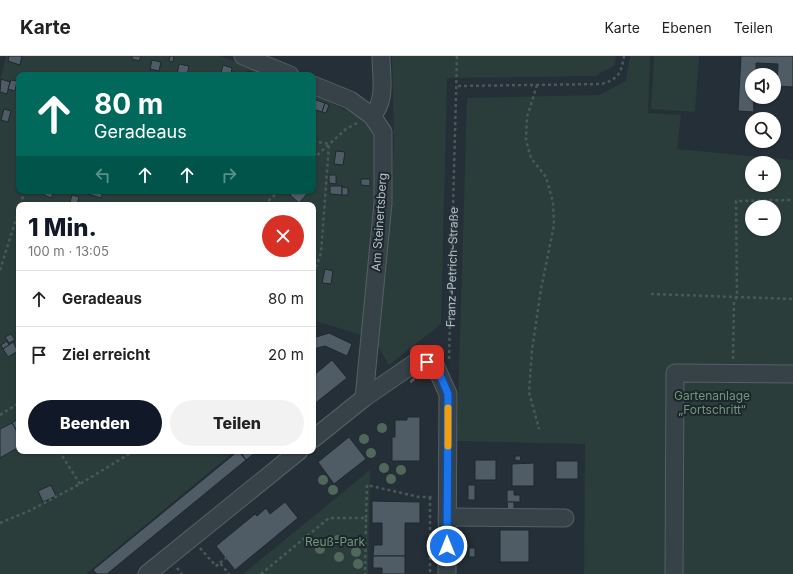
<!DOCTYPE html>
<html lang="de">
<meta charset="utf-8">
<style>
:root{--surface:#fff;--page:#f2f2f2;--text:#222;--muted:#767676;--line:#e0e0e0;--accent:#111827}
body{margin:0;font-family:Inter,sans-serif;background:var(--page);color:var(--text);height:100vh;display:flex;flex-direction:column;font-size:15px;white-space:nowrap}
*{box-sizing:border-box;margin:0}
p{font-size:13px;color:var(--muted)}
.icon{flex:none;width:22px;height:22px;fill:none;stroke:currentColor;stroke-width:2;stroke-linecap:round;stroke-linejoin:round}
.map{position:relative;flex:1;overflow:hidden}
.side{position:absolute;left:16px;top:146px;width:300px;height:252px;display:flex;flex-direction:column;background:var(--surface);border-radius:8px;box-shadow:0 1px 3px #0004}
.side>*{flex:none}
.hud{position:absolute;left:16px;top:16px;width:300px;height:122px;border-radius:8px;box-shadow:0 1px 3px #0004;background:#00695c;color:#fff;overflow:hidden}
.controls{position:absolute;left:745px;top:12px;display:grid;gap:8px}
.controls a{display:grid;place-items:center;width:36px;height:36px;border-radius:50%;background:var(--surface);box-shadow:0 1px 3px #0004;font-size:20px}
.pin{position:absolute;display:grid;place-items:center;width:34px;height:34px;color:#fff;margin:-17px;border-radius:8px;box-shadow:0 2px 6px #0006}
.me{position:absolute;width:44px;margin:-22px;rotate:0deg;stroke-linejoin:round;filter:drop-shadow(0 0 3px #0008)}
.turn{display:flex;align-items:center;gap:14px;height:84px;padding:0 12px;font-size:18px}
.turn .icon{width:52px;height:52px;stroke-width:2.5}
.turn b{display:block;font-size:28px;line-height:34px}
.lanes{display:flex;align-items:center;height:38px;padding:0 12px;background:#0003;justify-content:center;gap:20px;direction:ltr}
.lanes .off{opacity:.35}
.round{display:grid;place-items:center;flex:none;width:42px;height:42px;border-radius:21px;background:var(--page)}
.overview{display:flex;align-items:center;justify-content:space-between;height:68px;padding:0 12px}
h1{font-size:24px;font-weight:800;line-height:30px;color:var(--accent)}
.button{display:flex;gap:8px;margin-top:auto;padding:8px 12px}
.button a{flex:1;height:46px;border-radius:24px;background:var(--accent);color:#fff;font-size:16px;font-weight:800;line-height:46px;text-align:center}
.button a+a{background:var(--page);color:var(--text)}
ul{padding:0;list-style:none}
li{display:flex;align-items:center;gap:12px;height:56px;padding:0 12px;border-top:1px solid var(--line)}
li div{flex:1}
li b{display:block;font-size:15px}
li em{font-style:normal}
header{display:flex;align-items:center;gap:24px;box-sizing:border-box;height:56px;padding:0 20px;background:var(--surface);border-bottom:1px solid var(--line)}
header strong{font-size:19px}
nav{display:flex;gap:22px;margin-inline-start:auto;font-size:14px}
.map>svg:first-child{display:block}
.green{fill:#2a3d3a;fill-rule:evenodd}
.building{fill:#4f5c66;stroke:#1e282e}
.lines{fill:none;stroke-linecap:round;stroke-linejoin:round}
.minor-casing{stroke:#555f66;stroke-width:19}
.path{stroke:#475a58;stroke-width:2.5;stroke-dasharray:3 3;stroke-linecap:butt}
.minor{stroke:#374148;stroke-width:17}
.tree{fill:#4f685a}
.route-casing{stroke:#114b97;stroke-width:10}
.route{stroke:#1a73e8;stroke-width:7}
.slow{stroke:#f59e0b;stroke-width:7}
.labels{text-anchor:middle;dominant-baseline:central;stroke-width:4;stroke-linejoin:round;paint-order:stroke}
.street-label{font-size:12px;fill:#b2bcc4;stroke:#1d262c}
.park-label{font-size:12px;fill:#739776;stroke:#1d262c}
</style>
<header>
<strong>Karte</strong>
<nav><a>Karte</a><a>Ebenen</a><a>Teilen</a></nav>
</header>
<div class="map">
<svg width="793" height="518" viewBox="0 0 793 518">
<rect width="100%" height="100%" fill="#242f37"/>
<g class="green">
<polygon points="6,0 220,0 274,19 19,19 19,135 313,135 313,38 357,60 373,71 381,85 367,281 313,264 313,149 19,149 19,395 235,395 86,518 0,518 0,25"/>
<polygon points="392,0 616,0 615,9 595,20 447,22 441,268 389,309 374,283 391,149 394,86"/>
<path d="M 630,0 L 650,0 L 648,57 L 681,59 L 677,93 L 793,104 L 793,518 L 584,518 L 585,388 L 457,385 L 467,42 L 599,39 L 626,25 ZM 752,107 L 774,107 L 774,129 L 752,129 ZM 752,151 L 774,151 L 774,173 L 752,173 Z"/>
<polygon points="654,0 699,0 695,56 651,53"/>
<polygon points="370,414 368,518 243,518"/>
</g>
<g class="building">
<polygon points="9,0 22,0 20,9 8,5"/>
<polygon points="132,0 141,0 139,5 132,3"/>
<polygon points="170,0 174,0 173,6 169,5"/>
<polygon points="741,0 793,0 793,31 777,30 778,8 756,7 756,19 752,19 754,56 738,55"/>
<polygon points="152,4 161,6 159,15 150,13"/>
<polygon points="179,8 189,10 187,19 177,19"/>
<polygon points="223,9 232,12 231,19 221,17"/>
<polygon points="247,15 259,18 259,19 246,19"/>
<polygon points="1,23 10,26 7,38 0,36"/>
<polygon points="11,24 17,25 15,35 8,33"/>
<polygon points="316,44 325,47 322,56 313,53"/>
<polygon points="325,47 329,49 326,57 322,56"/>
<polygon points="4,53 11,55 8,66 1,64"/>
<polygon points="336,95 345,96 343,109 334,108"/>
<polygon points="329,119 336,119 336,128 329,127"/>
<polygon points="361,123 370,123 370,130 361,129"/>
<polygon points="330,130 342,130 342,139 330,138"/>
<polygon points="342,131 348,132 348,139 342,139"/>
<polygon points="45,135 54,135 51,142 44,139"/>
<polygon points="86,135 103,135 101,142 85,137"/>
<polygon points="294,135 303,135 307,138 299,147 290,139"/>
<polygon points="72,139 79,141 77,148 70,146"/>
<polygon points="325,213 333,215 331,228 322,227"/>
<polygon points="329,277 352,288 347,300 325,290 313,293 313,282"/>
<polygon points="11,278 15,284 9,287 5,281"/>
<polygon points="7,285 9,289 3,293 1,289"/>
<polygon points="13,286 18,295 8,301 3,293"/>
<polygon points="332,304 347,322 313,349 313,320"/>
<polygon points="413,321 416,324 411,328 409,325"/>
<polygon points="407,361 420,361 420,405 392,405 392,381 395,381 395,364 407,364"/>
<polygon points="19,362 19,379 12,367"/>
<polygon points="12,367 19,379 19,391 0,402 0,373"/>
<polygon points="349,381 366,403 334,428 318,406"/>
<polygon points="238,395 246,404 107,518 97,518 93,514"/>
<polygon points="240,395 257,395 246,404"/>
<polygon points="515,400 521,400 520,405 515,404"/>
<rect x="475" y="404" width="21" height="20"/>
<rect x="556" y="405" width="22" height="18"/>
<polygon points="534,407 534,430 512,430 512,408"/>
<polygon points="51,429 56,440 43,446 38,435"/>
<rect x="468" y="429" width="7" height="15"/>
<polygon points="507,434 514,434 514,439 520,439 520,446 507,446"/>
<polygon points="372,445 420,446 420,467 405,467 405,500 373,500 374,489 382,489 382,467 372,467"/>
<polygon points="285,446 298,462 235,514 216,490 255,458 257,460 266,452 270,458"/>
<polygon points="507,446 514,446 514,456 508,456"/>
<rect x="500" y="474" width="29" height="32"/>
<rect x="469" y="492" width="6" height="9"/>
<polygon points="373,500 405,500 405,518 382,518 382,512 373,512"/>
</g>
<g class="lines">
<defs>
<g id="minor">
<polyline points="243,0 290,19"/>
<polyline points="313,29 350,44 372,60 383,76 383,147 364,342"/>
<path d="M 372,60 C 387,44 381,21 381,0"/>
<polyline points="313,383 364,342 419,304 435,309 448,338 447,518"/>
<polyline points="447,461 565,462"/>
<polyline points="147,518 299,395"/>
<polyline points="674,518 675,317 793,318"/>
</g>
</defs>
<use href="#minor" class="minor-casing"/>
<g class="path">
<polyline points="537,29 527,61 526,84 531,102 546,121 553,146 554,169 541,233 532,294 529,336 539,373"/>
<path d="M 458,30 L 602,28 C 619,22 621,18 624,0"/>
<polyline points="313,85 329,88 321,197 313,219"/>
<polyline points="313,103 346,73 357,67"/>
<polyline points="20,149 25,135"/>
<polyline points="264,149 279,135"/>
<polyline points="0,214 19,154"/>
<polyline points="651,238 793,243"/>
<path id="s1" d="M 449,303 L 457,0"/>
<polyline points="733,303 734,246 737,240 736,145 793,144"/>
<polyline points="0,359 19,347"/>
<polyline points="59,395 80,428"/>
<polyline points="430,441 430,518"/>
<polyline points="366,462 367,429 419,441 434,441"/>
<polyline points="0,467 31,454 80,428 134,395"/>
<polyline points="200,492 216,510 220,507 229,518"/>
<polyline points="220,507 226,502"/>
<polyline points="177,512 182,518"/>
<polyline points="261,518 329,462 366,462 365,518"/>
</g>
<use href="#minor" class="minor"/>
</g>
<g class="tree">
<circle cx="382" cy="372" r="5"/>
<circle cx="364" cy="383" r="5"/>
<circle cx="371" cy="397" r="5"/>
<circle cx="384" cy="412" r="5"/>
<circle cx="401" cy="414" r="5"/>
<circle cx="391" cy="423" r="5"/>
<circle cx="323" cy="424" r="5"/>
<circle cx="333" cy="434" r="5"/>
<circle cx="338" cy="484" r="5"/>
<circle cx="320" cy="493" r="5"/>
<circle cx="356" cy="496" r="5"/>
<circle cx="339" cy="501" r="5"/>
<circle cx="358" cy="508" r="5"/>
</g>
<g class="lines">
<defs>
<polyline id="route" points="427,306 436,309 448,338 447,490"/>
</defs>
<use href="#route" class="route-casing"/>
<use href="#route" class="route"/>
<polyline class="slow" points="448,390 448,352"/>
</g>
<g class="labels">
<g class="street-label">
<text transform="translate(379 166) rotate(-86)">Am Steinertsberg</text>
<text stroke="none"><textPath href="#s1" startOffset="92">Franz-Petrich-Straße</textPath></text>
</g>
<g class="park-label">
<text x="712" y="339">Gartenanlage<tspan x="712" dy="14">„Fortschritt“</tspan></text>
<text x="335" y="485">Reuß-Park</text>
</g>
</g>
</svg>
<div class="controls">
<a><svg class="icon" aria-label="sound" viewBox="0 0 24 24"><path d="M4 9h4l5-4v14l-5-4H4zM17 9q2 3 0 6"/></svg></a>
<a><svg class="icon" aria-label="search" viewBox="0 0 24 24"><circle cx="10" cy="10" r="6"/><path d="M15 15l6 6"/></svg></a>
<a>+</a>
<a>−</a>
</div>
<div class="pin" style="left:427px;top:306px;background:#d93025"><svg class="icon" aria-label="arrive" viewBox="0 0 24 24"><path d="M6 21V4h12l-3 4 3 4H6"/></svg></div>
<svg class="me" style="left:447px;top:490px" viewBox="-20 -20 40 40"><circle r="17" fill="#1a73e8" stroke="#fff" stroke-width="3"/><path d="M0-11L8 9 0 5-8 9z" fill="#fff"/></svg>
<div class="hud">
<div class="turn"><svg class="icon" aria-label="ahead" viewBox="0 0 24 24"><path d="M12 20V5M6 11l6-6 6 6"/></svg><div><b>80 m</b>Geradeaus</div></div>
<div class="lanes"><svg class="icon off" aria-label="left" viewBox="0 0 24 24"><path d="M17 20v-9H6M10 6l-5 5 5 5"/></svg><svg class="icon" aria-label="ahead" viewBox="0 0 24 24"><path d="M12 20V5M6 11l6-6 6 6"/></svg><svg class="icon" aria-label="ahead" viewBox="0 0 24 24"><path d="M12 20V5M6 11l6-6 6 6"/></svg><svg class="icon off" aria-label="right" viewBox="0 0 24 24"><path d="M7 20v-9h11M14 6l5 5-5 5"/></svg></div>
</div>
<section class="side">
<div class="overview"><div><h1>1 Min.</h1><p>100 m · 13:05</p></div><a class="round" style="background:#d93025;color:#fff"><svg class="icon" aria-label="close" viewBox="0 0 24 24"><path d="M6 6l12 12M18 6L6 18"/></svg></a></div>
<ul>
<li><svg class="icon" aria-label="ahead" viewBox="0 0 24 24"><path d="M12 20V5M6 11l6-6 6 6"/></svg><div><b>Geradeaus</b></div><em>80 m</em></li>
<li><svg class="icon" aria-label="arrive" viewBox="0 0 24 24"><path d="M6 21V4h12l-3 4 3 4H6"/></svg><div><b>Ziel erreicht</b></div><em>20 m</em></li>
</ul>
<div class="button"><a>Beenden</a><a>Teilen</a></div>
</section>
</div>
